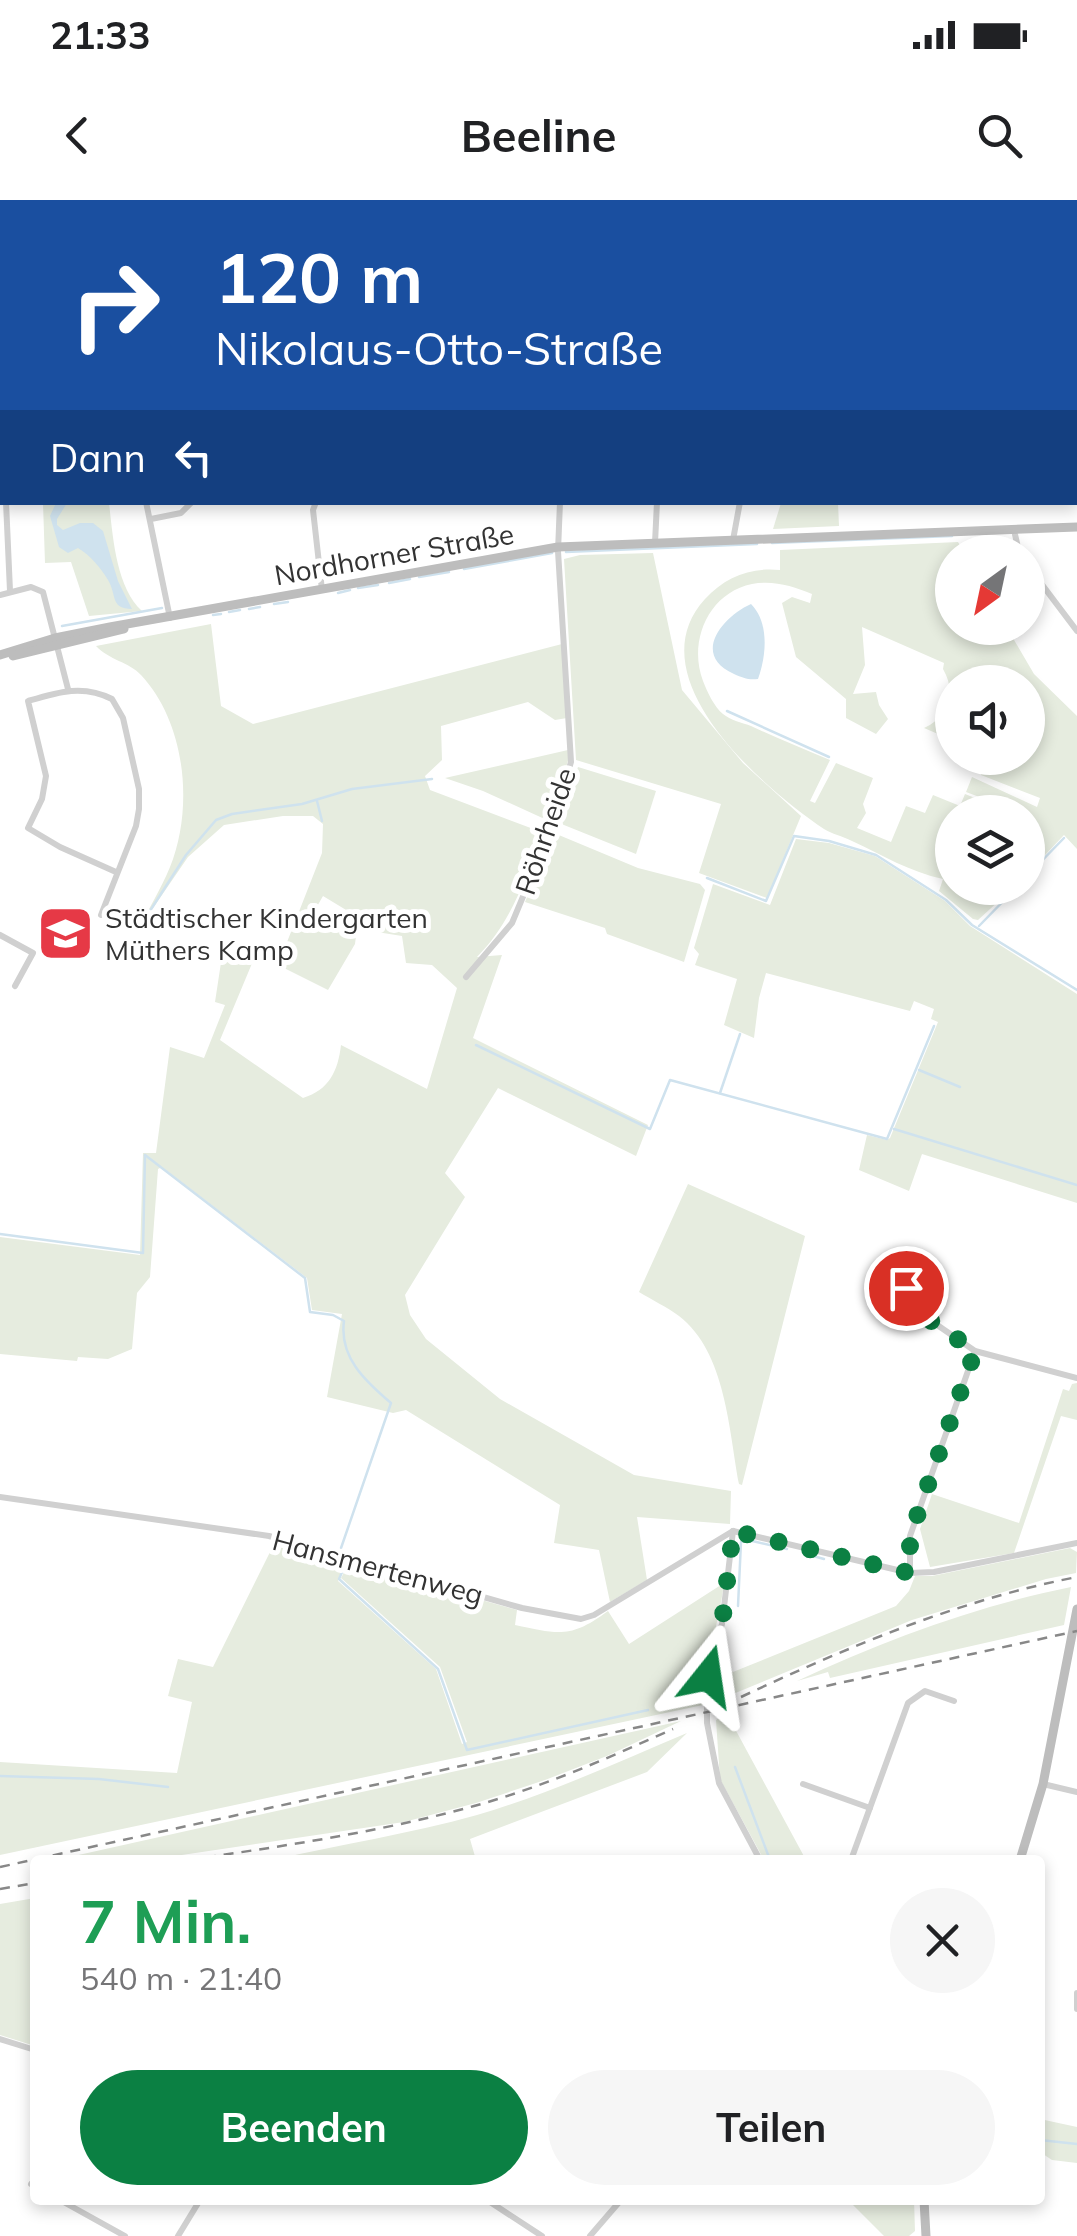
<!DOCTYPE html>
<html lang="de">
<meta charset="utf-8">
<style>
:root{--surface:#fff;--page:#f6f6f6;--text:#202124;--muted:#757577;--accent:#0b8043}
body{margin:0;font-family:Mulish,sans-serif;background:var(--page);color:var(--text);height:100vh;display:flex;flex-direction:column;font-size:38px;white-space:nowrap}
*{box-sizing:border-box;margin:0}
p{font-size:32px;color:var(--muted)}
.icon{flex:none;width:55px;height:55px;fill:none;stroke:currentColor;stroke-width:2;stroke-linecap:round;stroke-linejoin:round}
.map{position:relative;flex:1;overflow:hidden}
.drawer{position:absolute;left:30px;top:1655px;width:1015px;height:350px;display:flex;flex-direction:column;background:var(--surface);border-radius:10px;box-shadow:0 5px 15px #0003}
.drawer>*{flex:none}
.banner{position:absolute;left:0px;top:0px;width:1078px;height:305px;box-shadow:0 5px 15px #0003;background:#1a4fa0;color:#fff;overflow:hidden}
.needle{width:65px;rotate:213deg}
.tools{position:absolute;left:935px;top:335px;display:grid;gap:20px}
.tools a{display:grid;place-items:center;width:110px;height:110px;border-radius:50%;background:var(--surface);box-shadow:0 5px 15px #0003;font-size:50px}
.pin{position:absolute;display:grid;place-items:center;width:85px;height:85px;color:#fff;margin:-42px;border:5px solid #fff;border-radius:50%;box-shadow:0 2px 10px #0007}
.me{position:absolute;width:110px;margin:-55px;rotate:15deg;stroke-linejoin:round;filter:drop-shadow(0 0 8px #0008)}
.turn{display:flex;align-items:center;gap:35px;height:210px;padding:0 50px;font-size:45px}
.turn .icon{width:130px;height:130px;stroke-width:2.5}
.turn b{display:block;font-size:70px;line-height:85px}
.then{display:flex;align-items:center;height:95px;padding:0 50px;background:#0003;gap:20px;font-size:38px}
.round{display:grid;place-items:center;flex:none;width:105px;height:105px;border-radius:52px;background:var(--page)}
.headline{display:flex;align-items:center;justify-content:space-between;height:170px;padding:0 50px}
h1{font-size:60px;font-weight:700;line-height:75px;color:#1e9e55}
.button{display:flex;gap:20px;margin-top:auto;padding:20px 50px}
.button a{flex:1;height:115px;border-radius:60px;background:var(--accent);color:#fff;font-size:40px;font-weight:700;line-height:115px;text-align:center}
.button a+a{background:var(--page);color:var(--text)}
.status{display:flex;justify-content:space-between;align-items:center;height:70px;padding:0 50px;background:var(--surface);direction:ltr}
.status svg{height:28px;fill:currentColor}
header{display:flex;justify-content:space-between;align-items:center;height:130px;padding:0 50px;background:var(--surface);font-size:45px;font-weight:700}
.map>svg:first-child{display:block}
.green{fill:#e6ecdf}
.water{fill:#cfe2ee}
.lines{fill:none;stroke-linecap:round;stroke-linejoin:round}
.stream{stroke:#cfe2ee;stroke-width:2.5}
.street{stroke:#d0d0d0;stroke-width:6}
.secondary{stroke:#bdbdbd;stroke-width:9}
.rail{stroke:#888;stroke-width:2.5;stroke-dasharray:10 8;stroke-linecap:butt}
.route{stroke:#0b8043;stroke-width:18;stroke-dasharray:0 32.4}
.labels{text-anchor:middle;dominant-baseline:central;stroke-width:10;stroke-linejoin:round;paint-order:stroke}
.street-label{font-size:28px;fill:#333;stroke:#fff}
.poi-label{font-size:28px;fill:#333;stroke:#fff;text-anchor:start}
</style>
<div class="status"><b>21:33</b><svg viewBox="0 0 49 12"><path d="M0 12V9h3v3zM5 12V6h3v6zM10 12V3h3v9zM15 12V0h3v12zM26 1h20v11H26zM47 4h2v5h-2z"/></svg></div>
<header><svg class="icon" aria-label="back" viewBox="0 0 24 24"><path d="M15 5l-7 7 7 7"/></svg>Beeline<svg class="icon" aria-label="search" viewBox="0 0 24 24"><circle cx="10" cy="10" r="6"/><path d="M15 15l6 6"/></svg></header>
<div class="map">
<svg width="1077" height="2036" viewBox="0 0 1077 2036">
<rect width="100%" height="100%" fill="#fff"/>
<g class="green">
<path d="M 43,303 L 109,303 C 113,337 116,387 142,411 L 89,416 L 71,362 L 45,363 Z"/>
<polygon points="781,303 838,303 839,326 773,329"/>
<path d="M 958,342 L 964,352 L 952,352 L 952,428 L 1007,428 L 1034,474 L 1077,516 L 1077,649 L 1064,635 L 1028,673 L 1028,612 L 1019,612 L 966,592 L 972,577 L 1037,607 L 1040,598 L 981,575 L 983,560 L 979,558 L 1028,558 L 1028,504 L 1031,505 L 1028,501 L 1028,482 L 952,482 L 952,540 L 924,528 C 949,517 957,493 943,469 L 944,463 L 862,427 L 865,465 L 853,494 L 876,492 L 879,505 L 888,519 L 876,534 L 846,518 L 846,499 L 796,457 L 782,403 L 792,397 L 810,403 L 812,394 C 793,386 773,380 752,384 C 708,393 688,442 703,481 C 707,491 714,507 723,514 C 730,520 743,523 751,526 C 777,538 804,549 830,560 L 810,601 L 815,603 L 836,563 L 873,578 L 863,604 L 866,613 L 857,628 L 891,642 L 906,606 L 925,613 L 933,595 L 960,606 L 965,594 L 1010,612 L 952,612 L 952,688 L 1013,688 L 978,720 L 973,719 L 939,691 L 943,679 C 910,672 882,655 852,641 C 842,636 832,634 824,629 C 763,588 634,477 705,399 C 725,377 750,367 780,370 L 780,350 Z"/>
<polygon points="653,353 682,490 743,563 801,616 767,698 699,673 721,604 576,560 564,359 580,355"/>
<path d="M 211,424 L 221,506 L 253,524 L 562,444 L 567,518 L 555,520 L 528,502 L 441,526 L 442,560 L 425,576 L 430,590 L 544,633 C 525,678 512,722 477,757 L 502,755 L 473,838 L 648,925 L 636,956 L 498,888 L 445,973 L 465,997 L 405,1095 L 410,1115 L 426,1139 L 500,1199 L 634,1275 L 731,1291 L 730,1324 L 637,1317 L 647,1380 L 610,1402 L 599,1350 L 554,1343 L 560,1305 L 406,1210 L 393,1213 L 327,1197 L 342,1114 L 312,1110 L 307,1078 L 162,967 L 158,969 L 150,1077 L 137,1093 L 132,1149 L 108,1159 L 78,1157 L 77,1161 L 0,1154 L 0,1037 L 140,1055 L 143,953 L 156,953 L 170,847 L 204,858 L 225,805 L 215,802 L 222,756 L 253,761 L 220,840 L 303,898 C 329,890 338,871 341,845 L 427,889 L 457,788 L 432,765 L 406,763 L 402,736 L 358,729 L 361,719 L 323,696 L 315,710 L 356,736 L 355,744 L 328,790 L 278,765 L 322,653 L 323,624 L 313,616 L 283,616 L 224,625 L 188,657 L 138,730 C 148,710 161,689 170,667 C 194,608 186,523 141,475 C 129,462 109,460 96,446 Z"/>
<polygon points="568,550 568,561 549,621 483,591 445,578"/>
<polygon points="578,567 656,591 636,654 559,623"/>
<polygon points="554,633 638,668 700,684 705,690 684,762 607,734 605,728 525,702"/>
<polygon points="796,639 829,643 875,656 945,701 970,726 1077,794 1077,1003 922,954 909,991 859,970 867,935 887,940 890,938 938,822 931,819 934,809 914,801 910,811 766,773 759,798 754,838 724,825 737,779 695,765 699,754 694,748 713,684 770,705"/>
<path d="M 688,984 L 805,1036 L 742,1285 L 739,1284 C 729,1231 726,1152 679,1116 C 667,1107 652,1100 639,1092 Z"/>
<polygon points="1077,1183 1077,1220 1061,1216 1014,1353 930,1367 920,1329 932,1294 1019,1323 1063,1189 1069,1191 1072,1184"/>
<path d="M 275,1342 L 344,1362 L 338,1381 L 436,1469 L 462,1544 L 467,1542 L 440,1467 L 341,1378 L 349,1363 L 517,1410 L 515,1425 C 559,1434 570,1439 608,1411 L 629,1444 L 724,1383 C 719,1424 704,1464 703,1505 L 0,1655 L 0,1562 L 177,1573 L 192,1502 L 168,1496 L 178,1459 L 213,1467 Z"/>
<polygon points="1070,1348 1077,1352 1076,1373 1046,1379 912,1420 716,1501 718,1478 896,1406 909,1391 915,1376 932,1376"/>
<path d="M 1071,1387 L 1064,1425 L 830,1478 L 828,1472 L 797,1481 C 885,1440 977,1406 1071,1387 Z"/>
<polygon points="733,1511 734,1527 806,1660 764,1660 720,1579 716,1520"/>
<polygon points="681,1521 607,1556 545,1580 476,1603 404,1622 148,1660 56,1660"/>
<path d="M 687,1533 L 647,1572 L 470,1639 L 476,1660 L 273,1660 C 341,1644 410,1634 477,1615 C 549,1594 618,1562 687,1533 Z"/>
<polygon points="35,1698 35,1846 0,1835 0,1704"/>
<polygon points="1040,1919 1077,1927 1077,1963 1052,1960 1040,1952"/>
<polygon points="848,2000 914,2000 915,2031 909,2036 884,2036"/>
</g>
<g class="water">
<path d="M 56,303 L 67,303 L 57,319 L 57,325 L 63,330 L 80,323 L 93,323 L 103,331 L 118,381 L 132,409 C 110,409 117,395 108,380 C 101,368 90,355 78,348 L 68,353 L 59,347 L 50,316 Z"/>
<path d="M 751,404 C 770,423 766,457 758,479 C 748,480 743,478 734,474 C 691,455 722,417 751,404 Z"/>
</g>
<g class="lines">
<g class="stream">
<polyline points="215,2 217,0"/>
<polyline points="0,13 2,13"/>
<polyline points="772,343 952,336"/>
<polyline points="566,352 757,344"/>
<polyline points="464,369 552,353"/>
<polyline points="419,377 449,372"/>
<polyline points="389,383 410,379"/>
<polyline points="358,388 378,385"/>
<polyline points="338,393 350,390"/>
<polyline points="274,404 288,402"/>
<polyline points="249,409 260,407"/>
<polyline points="229,412 240,410"/>
<polyline points="213,415 221,414"/>
<polyline points="62,426 162,408"/>
<polyline points="727,511 829,557"/>
<polyline points="317,601 322,621"/>
<polyline points="1028,675 1064,638"/>
<polyline points="707,678 766,701 794,636 829,641 876,655 946,700 972,725 1077,790"/>
<polyline points="148,714 186,655 216,620 232,614 302,604 352,589 432,579"/>
<polyline points="979,726 1016,688"/>
<polyline points="476,845 650,929 670,880 887,939 934,826"/>
<polyline points="919,870 960,887"/>
<polyline points="720,893 740,834"/>
<polyline points="894,929 1077,985"/>
<path d="M 145,955 L 305,1078 L 310,1112 L 333,1115 L 344,1121 C 339,1157 365,1181 391,1203 L 340,1351"/>
<polyline points="0,1034 143,1053 145,955"/>
<polyline points="806,1354 824,1359"/>
<polyline points="343,1370 339,1379 438,1469 467,1550 648,1510"/>
<polyline points="738,1406 741,1342 748,1340 787,1349"/>
<polyline points="735,1567 770,1660"/>
<polyline points="0,1576 99,1579 168,1587"/>
<polyline points="1040,1940 1077,1944"/>
</g>
<g class="street">
<polyline points="559,0 560,2"/>
<polyline points="637,2 639,0"/>
<polyline points="0,171 2,171"/>
<polyline points="0,229 2,232"/>
<polyline points="6,302 10,391"/>
<polyline points="146,302 170,418"/>
<polyline points="316,302 313,310 322,390"/>
<polyline points="151,319 181,313 192,302"/>
<polyline points="1014,330 1019,352"/>
<polyline points="733,340 740,302"/>
<polyline points="655,343 657,302"/>
<polyline points="1028,366 1077,431"/>
<polyline points="0,395 31,387 43,392 68,489"/>
<path d="M 101,715 L 136,626 L 139,609 L 139,589 L 123,518 L 112,499 C 83,484 58,492 28,501 L 46,576 L 42,599 L 28,628 L 60,647 L 116,672"/>
<polyline points="0,735 33,753 15,786"/>
<polyline points="466,777 512,723 552,627 571,562 558,351 560,302"/>
<polyline points="906,1088 911,1107 975,1151 1077,1178"/>
<polyline points="0,1297 269,1336 522,1408 581,1419 594,1415 733,1331"/>
<polyline points="733,1331 910,1373 934,1372 1077,1343"/>
<polyline points="733,1331 722,1424 707,1480 707,1523 719,1583 760,1660"/>
<polyline points="910,1373 910,1336 975,1151"/>
<polyline points="803,1584 870,1608"/>
<polyline points="1043,1584 1077,1592"/>
<polyline points="851,1660 908,1503 925,1491 954,1501"/>
<polyline points="1077,1793 1077,1809"/>
<polyline points="0,1839 35,1850"/>
<polyline points="31,1984 35,1986"/>
<polyline points="60,2000 125,2036"/>
<polyline points="487,2000 542,2036"/>
<polyline points="178,2036 200,2000"/>
<polyline points="590,2036 621,2000"/>
</g>
<g class="secondary">
<polyline points="0,455 55,438 110,427 558,347 1077,327"/>
<polyline points="13,456 124,429"/>
<polyline points="1020,1660 1043,1584 1077,1409"/>
<polyline points="924,2000 926,2036"/>
</g>
<g class="rail">
<path d="M 741,1497 C 850,1446 959,1400 1077,1377"/>
<path d="M 188,1660 C 284,1646 380,1632 474,1606 C 543,1587 608,1558 673,1529"/>
<polyline points="0,1667 1077,1431"/>
<polyline points="0,1689 35,1683"/>
</g>
</g>
<g class="lines">
<polyline class="route" points="708,1476 722,1424 733,1331 910,1373 910,1336 975,1151 911,1107 906,1088"/>
</g>
<defs>
<symbol id="school-square" viewBox="-11 -11 22 22"><rect x="-9" y="-9" width="18" height="18" rx="4" fill="#e63946" stroke="#fff"/><path d="M0-5L7-2L0 1L-7-2ZM-4 1L0 2.5L4 1V4Q0 6-4 4Z" fill="#fff"/></symbol>
</defs>
<g fill-rule="evenodd">
<use href="#school-square" x="34" y="702" width="63" height="63"/>
</g>
<g class="labels">
<g class="street-label">
<text transform="translate(394 354) rotate(-10)">Nordhorner Straße</text>
<text transform="translate(545 631) rotate(-71)">Röhrheide</text>
<text transform="translate(378 1367) rotate(15)">Hansmertenweg</text>
</g>
<g class="poi-label">
<text x="105" y="717">Städtischer Kindergarten<tspan x="105" dy="32">Müthers Kamp</tspan></text>
</g>
</g>
</svg>
<div class="tools">
<a><svg class="needle" viewBox="-14 -14 28 28"><path d="M0-13l5 13h-10z" fill="#e53935"/><path d="M0 13l5-13h-10z" fill="#757577"/></svg></a>
<a><svg class="icon" aria-label="sound" viewBox="0 0 24 24"><path d="M4 9h4l5-4v14l-5-4H4zM17 9q2 3 0 6"/></svg></a>
<a><svg class="icon" aria-label="layers" viewBox="0 0 24 24"><path d="M12 4l9 5-9 5-9-5zM3 14l9 5 9-5"/></svg></a>
</div>
<div class="pin" style="left:906px;top:1088px;background:#d93025"><svg class="icon" aria-label="arrive" viewBox="0 0 24 24"><path d="M6 21V4h12l-3 4 3 4H6"/></svg></div>
<svg class="me" style="left:708px;top:1476px" viewBox="-20 -20 40 40"><path d="M0-17L14 15 0 8-14 15z" fill="#0b8043" stroke="#fff" stroke-width="4"/></svg>
<div class="banner">
<div class="turn"><svg class="icon" aria-label="right" viewBox="0 0 24 24"><path d="M7 20v-9h11M14 6l5 5-5 5"/></svg><div><b>120 m</b>Nikolaus-Otto-Straße</div></div>
<div class="then">Dann<svg class="icon" aria-label="left" viewBox="0 0 24 24"><path d="M17 20v-9H6M10 6l-5 5 5 5"/></svg></div>
</div>
<section class="drawer">
<div class="headline"><div><h1>7 Min.</h1><p>540 m · 21:40</p></div><a class="round"><svg class="icon" aria-label="close" viewBox="0 0 24 24"><path d="M6 6l12 12M18 6L6 18"/></svg></a></div>
<div class="button"><a>Beenden</a><a>Teilen</a></div>
</section>
</div>
